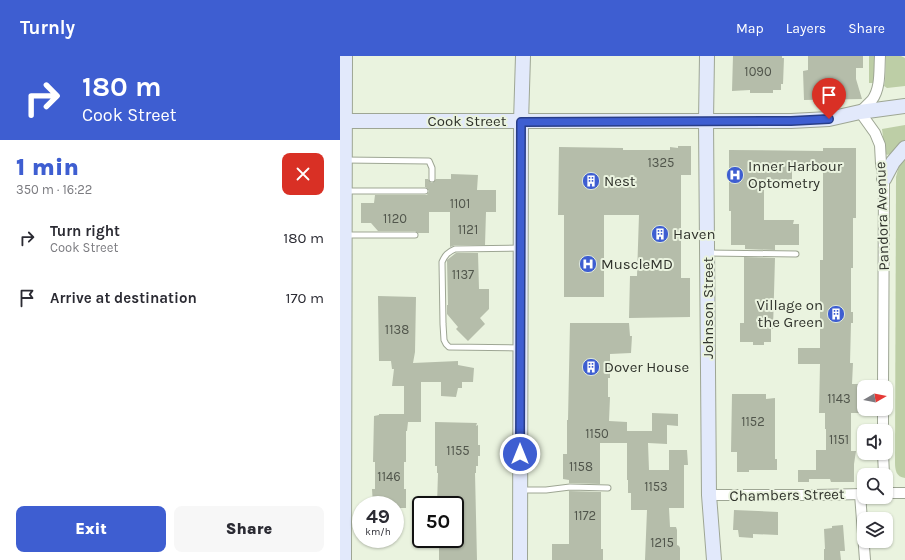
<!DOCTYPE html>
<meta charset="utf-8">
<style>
:root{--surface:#fff;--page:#f7f7f7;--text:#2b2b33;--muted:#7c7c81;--accent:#3e5ed1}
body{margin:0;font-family:Karla,sans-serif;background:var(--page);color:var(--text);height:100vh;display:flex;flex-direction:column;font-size:15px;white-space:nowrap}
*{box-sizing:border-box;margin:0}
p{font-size:13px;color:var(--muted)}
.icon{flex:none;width:22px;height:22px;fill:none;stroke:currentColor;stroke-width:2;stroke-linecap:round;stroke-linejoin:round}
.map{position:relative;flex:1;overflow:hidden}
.panel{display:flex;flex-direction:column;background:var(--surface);width:340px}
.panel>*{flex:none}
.banner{background:#3e5ed1;color:#fff;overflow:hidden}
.needle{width:26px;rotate:81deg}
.controls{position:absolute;left:517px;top:324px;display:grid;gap:8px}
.controls a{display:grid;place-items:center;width:36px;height:36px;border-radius:8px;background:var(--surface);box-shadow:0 1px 3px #0004;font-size:20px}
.speed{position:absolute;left:12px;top:440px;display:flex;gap:8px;font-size:20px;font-weight:700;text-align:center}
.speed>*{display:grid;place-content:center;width:52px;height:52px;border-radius:50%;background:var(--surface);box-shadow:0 1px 3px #0004;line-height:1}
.speed small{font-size:10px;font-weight:400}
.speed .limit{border:2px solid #111;border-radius:6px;background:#fff;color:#111}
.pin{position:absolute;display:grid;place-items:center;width:34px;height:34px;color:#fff;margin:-41px -17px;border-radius:50% 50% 50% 0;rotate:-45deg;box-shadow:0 0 4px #0007}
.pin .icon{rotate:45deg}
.me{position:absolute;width:44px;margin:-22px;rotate:0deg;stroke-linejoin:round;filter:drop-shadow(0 0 3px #0008)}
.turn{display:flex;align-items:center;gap:14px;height:84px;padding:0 16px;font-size:18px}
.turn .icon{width:52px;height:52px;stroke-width:2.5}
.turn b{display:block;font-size:28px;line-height:34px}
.round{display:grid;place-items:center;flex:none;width:42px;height:42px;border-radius:8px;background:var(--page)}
.head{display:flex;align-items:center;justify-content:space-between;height:68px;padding:0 16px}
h1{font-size:24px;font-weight:800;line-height:30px;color:var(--accent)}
.button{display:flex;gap:8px;margin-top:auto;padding:8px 16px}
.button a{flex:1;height:46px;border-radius:8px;background:var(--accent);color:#fff;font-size:16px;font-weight:800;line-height:46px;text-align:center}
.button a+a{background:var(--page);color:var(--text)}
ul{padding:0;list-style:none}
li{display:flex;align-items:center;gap:12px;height:60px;padding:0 16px}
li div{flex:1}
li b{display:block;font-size:15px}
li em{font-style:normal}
header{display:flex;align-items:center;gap:24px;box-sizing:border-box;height:56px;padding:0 20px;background:var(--accent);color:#fff}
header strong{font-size:19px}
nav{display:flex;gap:22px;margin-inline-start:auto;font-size:14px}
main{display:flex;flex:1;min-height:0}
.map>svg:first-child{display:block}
.green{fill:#bdcea6}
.building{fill:#b5bdaa}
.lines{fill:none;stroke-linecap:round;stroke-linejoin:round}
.lane-casing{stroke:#9ea694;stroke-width:7}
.street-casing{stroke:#9ea694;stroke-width:12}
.secondary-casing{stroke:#9ea694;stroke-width:16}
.lane{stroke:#fff;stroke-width:5}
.street{stroke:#fff;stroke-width:10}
.secondary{stroke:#e2e9fb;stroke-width:14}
.route-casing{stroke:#283d88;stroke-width:10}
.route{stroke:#3e5ed1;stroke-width:7}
.labels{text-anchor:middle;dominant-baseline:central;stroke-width:4;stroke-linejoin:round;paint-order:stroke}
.number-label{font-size:13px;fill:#51564c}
.street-label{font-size:15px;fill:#30332c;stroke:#eaf3df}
.poi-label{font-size:15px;fill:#30332c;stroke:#eaf3df;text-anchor:start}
</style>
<header>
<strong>Turnly</strong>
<nav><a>Map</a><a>Layers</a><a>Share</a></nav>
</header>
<main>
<section class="panel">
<div class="banner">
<div class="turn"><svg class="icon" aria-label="right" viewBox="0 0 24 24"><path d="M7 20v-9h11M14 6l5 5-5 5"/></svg><div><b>180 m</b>Cook Street</div></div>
</div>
<div class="head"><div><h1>1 min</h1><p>350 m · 16:22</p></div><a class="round" style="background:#d93025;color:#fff"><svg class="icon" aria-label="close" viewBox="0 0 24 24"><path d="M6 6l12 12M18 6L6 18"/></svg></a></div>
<ul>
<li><svg class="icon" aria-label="right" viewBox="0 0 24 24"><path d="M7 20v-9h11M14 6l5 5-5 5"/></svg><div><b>Turn right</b><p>Cook Street</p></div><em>180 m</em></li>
<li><svg class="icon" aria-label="arrive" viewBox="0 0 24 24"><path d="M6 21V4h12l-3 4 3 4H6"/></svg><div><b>Arrive at destination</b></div><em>170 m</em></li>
</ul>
<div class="button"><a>Exit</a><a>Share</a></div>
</section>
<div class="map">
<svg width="565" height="504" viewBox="0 0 565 504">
<rect width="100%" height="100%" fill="#eaf3df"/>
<g class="green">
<rect x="529" y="0" width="5" height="27"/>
<polygon points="546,0 561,0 565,2 565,30 547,32 544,30 545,25"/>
<path d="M 565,69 L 565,85 C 558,88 554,98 547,99 L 545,97 L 542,73 Z"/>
<path d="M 565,100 L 565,422 C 556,421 555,414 555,406 L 556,121 L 560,106 Z"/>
</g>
<g class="building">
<polygon points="393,0 442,0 442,2 444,2 443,28 441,28 441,34 433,34 433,37 410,37 410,34 392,35"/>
<polygon points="468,0 523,0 523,12 516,12 516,23 522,43 464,44 463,15 468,14"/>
<polygon points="338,90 351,90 351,119 341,119 341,222 350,222 350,261 289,262 290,220 297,220 299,159 264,159 264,241 224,241 224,159 218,159 219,91 283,92 283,94 330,94 330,91 338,92"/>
<polygon points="483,92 516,92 516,162 513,162 513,212 511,212 511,256 513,256 513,267 511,267 510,307 513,307 512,328 519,328 519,357 511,357 511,395 516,395 514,408 514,426 491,426 490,423 469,423 469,426 458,426 458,414 476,414 476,394 486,394 486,373 485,373 485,357 479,357 480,308 458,308 458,292 480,292 480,204 483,204 483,114 452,114 452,130 424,129 424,164 454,164 453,168 459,168 459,189 435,189 435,194 405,193 405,189 391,189 391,155 389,155 389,94 483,95"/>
<polygon points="111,118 138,119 137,134 156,134 156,156 146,156 145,189 115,189 110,191 110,156 89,156 89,177 78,177 75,175 38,175 31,167 21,167 21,147 34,147 35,139 87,139 89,135 87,132 85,131 85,123 88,123 90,126 92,127 96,123 111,123"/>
<polygon points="116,197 138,197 139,233 149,233 149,253 140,262 145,268 128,285 116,273 118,271 107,258 107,249 108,249 107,204"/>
<polygon points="404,201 435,202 433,273 431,273 431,286 424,286 424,289 413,289 413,286 400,286 400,267 404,267"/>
<polygon points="38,240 76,241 75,296 73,307 118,305 118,309 134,312 133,326 122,326 122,332 118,332 116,341 101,340 101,326 81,326 81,366 68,366 67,375 66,375 66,406 64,406 64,433 66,433 66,452 56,452 56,449 33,449 32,433 35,433 35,406 33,406 34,360 39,359 39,358 64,358 64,330 52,330 54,313 52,313 51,305 39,305"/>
<polygon points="230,267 289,267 290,280 292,280 291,297 270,298 270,322 268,322 268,341 270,341 269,365 287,366 287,375 312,375 312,357 338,358 338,370 327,369 327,388 308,387 309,414 329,414 329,394 347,394 348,409 344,409 344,452 329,452 330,471 336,471 337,474 337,489 339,490 340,492 340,504 305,504 307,454 291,454 291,437 288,437 288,424 287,424 287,387 260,387 260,428 229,427 229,424 223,423 223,398 227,398 227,364 228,364"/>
<polygon points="392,338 426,338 426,343 435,342 435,403 437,403 437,414 409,414 409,416 397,416 397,396 391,396"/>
<polygon points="95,366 137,367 136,370 138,369 138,389 140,389 140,400 138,400 138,410 136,410 136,417 135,417 137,504 99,504 99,483 115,483 115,449 97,449 98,417 97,417 97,410 95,410"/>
<polygon points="229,435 261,436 261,493 263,493 263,504 212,504 212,488 229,488"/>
<polygon points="394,454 438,456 438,479 413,478 413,482 399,481 398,474 393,474"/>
<polygon points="503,469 505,495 500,495 501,504 484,504 484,493 485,493 484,473 492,472 492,470"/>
</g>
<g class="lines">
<defs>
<g id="lane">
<polyline points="5,104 89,105 92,112 92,123"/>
<polyline points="6,135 85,135"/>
<polyline points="6,179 75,179"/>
<path d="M 180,192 L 115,193 C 108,196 105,199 102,206 L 103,268 L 104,284 L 106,288 L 109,291 L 180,292"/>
<polyline points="367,197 456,198"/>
<polyline points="181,434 206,434 230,431 268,432"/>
</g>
<g id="street">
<path d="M 540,0 C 539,14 541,32 532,44 C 528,48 524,52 520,56 L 535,77 L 540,89 L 541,108 L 544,123 L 543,331"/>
<polyline points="543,375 543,353"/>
<polyline points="543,397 544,419"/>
<polyline points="546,437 565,437"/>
<polyline points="520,438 525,504"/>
<polyline points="369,439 474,439 524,438"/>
</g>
<g id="secondary">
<polyline points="367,0 366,65 369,439 374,504"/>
<polyline points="0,65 451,65 489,63 520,56 565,50"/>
<polyline points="544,123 553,106 565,92"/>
<polyline points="4,504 5,0"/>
<polyline points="180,504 181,66 183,0"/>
</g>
</defs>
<use href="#lane" class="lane-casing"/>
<use href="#street" class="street-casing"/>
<use href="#secondary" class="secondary-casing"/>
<use href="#lane" class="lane"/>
<use href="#street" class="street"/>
<use href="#secondary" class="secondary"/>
</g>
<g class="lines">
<defs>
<polyline id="route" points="180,398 181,66 451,65 489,63"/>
</defs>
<use href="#route" class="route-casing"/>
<use href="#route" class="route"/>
</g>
<defs>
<symbol id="hospital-disc" viewBox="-11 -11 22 22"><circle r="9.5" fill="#3e5ed1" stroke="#eaf3df"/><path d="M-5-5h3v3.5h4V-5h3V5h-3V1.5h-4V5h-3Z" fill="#fff"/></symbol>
<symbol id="building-disc" viewBox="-11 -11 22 22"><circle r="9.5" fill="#3e5ed1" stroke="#eaf3df"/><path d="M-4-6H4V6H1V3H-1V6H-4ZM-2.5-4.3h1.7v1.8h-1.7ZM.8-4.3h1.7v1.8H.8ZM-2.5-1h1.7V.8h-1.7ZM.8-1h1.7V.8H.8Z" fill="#fff"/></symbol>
</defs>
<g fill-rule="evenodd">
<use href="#hospital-disc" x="385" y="109" width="20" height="20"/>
<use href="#building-disc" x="241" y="115" width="20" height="20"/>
<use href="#building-disc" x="310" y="168" width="20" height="20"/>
<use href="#hospital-disc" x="238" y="198" width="20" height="20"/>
<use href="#building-disc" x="486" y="248" width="20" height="20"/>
<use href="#building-disc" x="241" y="301" width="20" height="20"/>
</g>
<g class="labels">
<g class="number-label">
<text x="418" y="15">1090</text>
<text x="321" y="106">1325</text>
<text x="120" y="147">1101</text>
<text x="55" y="162">1120</text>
<text x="128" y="173">1121</text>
<text x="123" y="218">1137</text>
<text x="57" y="273">1138</text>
<text x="499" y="342">1143</text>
<text x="413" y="365">1152</text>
<text x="257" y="377">1150</text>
<text x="499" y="383">1151</text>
<text x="118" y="394">1155</text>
<text x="241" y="410">1158</text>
<text x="49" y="420">1146</text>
<text x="316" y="430">1153</text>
<text x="245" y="459">1172</text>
<text x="322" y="486">1215</text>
</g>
<g class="street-label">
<text x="127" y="65">Cook Street</text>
<text transform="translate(542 160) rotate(-92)">Pandora Avenue</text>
<text transform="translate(368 252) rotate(-90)">Johnson Street</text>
<text transform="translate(447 439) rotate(-1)">Chambers Street</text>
</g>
<g class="poi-label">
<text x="408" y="110">Inner Harbour<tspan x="408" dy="17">Optometry</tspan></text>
<text x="264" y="125">Nest</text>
<text x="333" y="178">Haven</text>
<text x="261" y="208">MuscleMD</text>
<text x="483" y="249" text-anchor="end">Village on<tspan x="483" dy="17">the Green</tspan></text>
<text x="264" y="311">Dover House</text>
</g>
</g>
</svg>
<div class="controls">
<a><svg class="needle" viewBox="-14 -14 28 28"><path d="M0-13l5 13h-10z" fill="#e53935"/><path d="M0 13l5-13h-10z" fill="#7c7c81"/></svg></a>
<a><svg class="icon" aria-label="sound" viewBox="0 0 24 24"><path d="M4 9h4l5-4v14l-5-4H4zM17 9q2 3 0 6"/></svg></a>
<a><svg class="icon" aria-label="search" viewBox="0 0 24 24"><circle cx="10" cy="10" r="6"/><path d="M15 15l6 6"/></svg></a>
<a><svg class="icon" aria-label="layers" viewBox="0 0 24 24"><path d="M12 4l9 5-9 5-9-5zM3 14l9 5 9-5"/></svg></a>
</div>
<div class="speed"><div>49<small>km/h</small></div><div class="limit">50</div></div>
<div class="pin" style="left:489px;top:63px;background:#d93025"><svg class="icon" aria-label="arrive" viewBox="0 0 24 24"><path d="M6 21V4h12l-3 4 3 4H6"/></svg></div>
<svg class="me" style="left:180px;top:398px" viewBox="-20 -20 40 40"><circle r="17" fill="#3e5ed1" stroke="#fff" stroke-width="3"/><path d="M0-11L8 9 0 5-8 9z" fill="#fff"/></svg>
</div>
</main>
